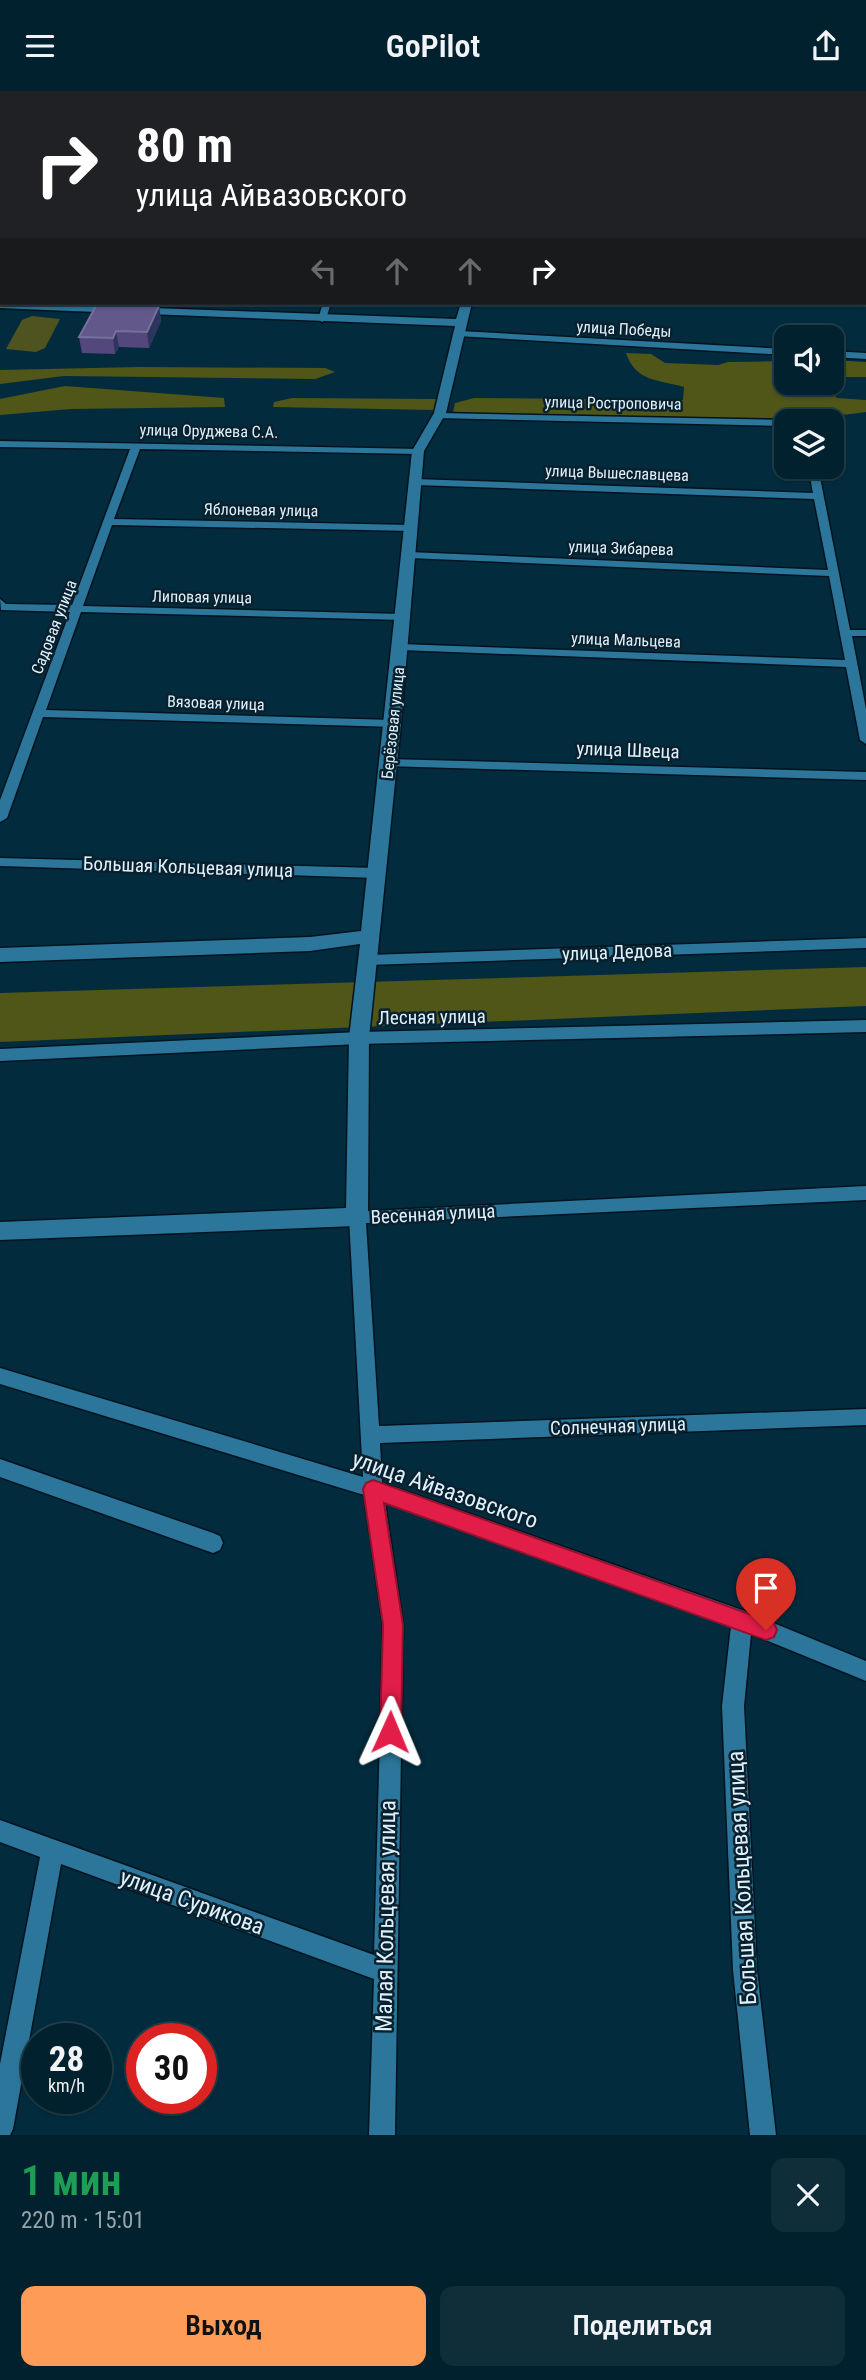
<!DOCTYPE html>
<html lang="ru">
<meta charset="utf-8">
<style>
:root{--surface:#02212e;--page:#102e3a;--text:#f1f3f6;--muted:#96a3aa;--line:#233e4a;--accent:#fe9c57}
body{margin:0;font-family:"Roboto Condensed",sans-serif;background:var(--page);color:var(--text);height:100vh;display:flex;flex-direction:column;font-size:26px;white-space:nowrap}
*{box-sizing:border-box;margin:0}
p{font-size:23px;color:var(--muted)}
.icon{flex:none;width:38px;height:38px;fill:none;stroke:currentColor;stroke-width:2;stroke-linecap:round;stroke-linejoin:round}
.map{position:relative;height:2044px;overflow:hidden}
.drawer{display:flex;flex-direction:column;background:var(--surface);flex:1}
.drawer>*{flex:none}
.hud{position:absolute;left:0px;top:0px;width:866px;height:214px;box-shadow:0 2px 5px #0004,0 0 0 2px var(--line);background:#202124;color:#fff;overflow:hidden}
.buttons{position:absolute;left:774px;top:234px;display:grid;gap:14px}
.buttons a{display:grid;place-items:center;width:70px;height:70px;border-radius:14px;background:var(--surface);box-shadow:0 2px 5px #0004,0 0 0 2px var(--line);font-size:35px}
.speed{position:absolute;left:21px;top:1932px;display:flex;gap:14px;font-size:35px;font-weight:700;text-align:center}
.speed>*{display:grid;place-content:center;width:91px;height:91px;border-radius:50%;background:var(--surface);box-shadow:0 2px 5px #0004,0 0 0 2px var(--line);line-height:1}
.speed small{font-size:18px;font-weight:400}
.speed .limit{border:10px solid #d22;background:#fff;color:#111}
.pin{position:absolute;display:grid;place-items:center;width:60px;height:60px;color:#fff;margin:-72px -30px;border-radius:50% 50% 50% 0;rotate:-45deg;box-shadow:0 0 7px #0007}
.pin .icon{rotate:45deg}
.me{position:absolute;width:77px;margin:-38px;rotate:1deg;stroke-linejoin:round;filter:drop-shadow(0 0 5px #0008)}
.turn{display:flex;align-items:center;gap:24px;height:147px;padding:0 21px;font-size:32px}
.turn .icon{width:91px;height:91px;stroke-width:2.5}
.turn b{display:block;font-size:49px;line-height:60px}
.lanes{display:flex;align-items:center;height:66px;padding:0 21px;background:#0003;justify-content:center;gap:35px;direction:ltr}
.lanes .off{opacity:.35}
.round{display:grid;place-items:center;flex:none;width:74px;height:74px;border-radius:14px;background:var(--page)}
.overview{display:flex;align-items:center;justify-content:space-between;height:119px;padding:0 21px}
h1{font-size:42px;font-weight:600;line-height:52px;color:#1e9e55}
.primary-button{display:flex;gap:14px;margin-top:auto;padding:14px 21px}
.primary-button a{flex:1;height:80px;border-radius:14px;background:var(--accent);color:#111;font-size:28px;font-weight:600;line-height:80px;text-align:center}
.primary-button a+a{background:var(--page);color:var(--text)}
header{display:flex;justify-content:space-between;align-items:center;height:91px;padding:0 21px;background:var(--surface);font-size:32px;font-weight:600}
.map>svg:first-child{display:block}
.green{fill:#4f5320}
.forest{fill:#505518}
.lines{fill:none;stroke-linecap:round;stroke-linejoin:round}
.minor-casing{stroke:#00131e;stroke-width:3}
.tertiary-casing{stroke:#00131e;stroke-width:3}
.minor{fill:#2b769a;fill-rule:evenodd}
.tertiary{fill:#2b769a;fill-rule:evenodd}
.wall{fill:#53477c}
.shaded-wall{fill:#2d345d}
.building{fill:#62598a;stroke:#75719c;stroke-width:2}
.route{fill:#e11d48;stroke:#92132f;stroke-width:2}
.labels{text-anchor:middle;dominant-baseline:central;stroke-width:5;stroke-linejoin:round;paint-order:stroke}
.far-street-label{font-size:16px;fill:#ddf2fe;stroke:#0a212d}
.street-label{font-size:19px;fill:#ddf2fe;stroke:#0a212d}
.near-street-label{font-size:23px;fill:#ddf2fe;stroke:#0a212d}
</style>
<header><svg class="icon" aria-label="menu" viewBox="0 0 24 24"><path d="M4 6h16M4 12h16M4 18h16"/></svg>GoPilot<svg class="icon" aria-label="share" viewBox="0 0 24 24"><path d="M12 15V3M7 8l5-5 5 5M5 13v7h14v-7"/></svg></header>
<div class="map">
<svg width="866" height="2044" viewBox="0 0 866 2044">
<rect width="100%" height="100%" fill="#022c3e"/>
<polygon class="green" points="32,225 60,228 45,257 36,261 6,258 22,229"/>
<g class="forest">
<path d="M 626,262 L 651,263 L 665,272 L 718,274 L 728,271 L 786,270 L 786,292 L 831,292 L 831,269 L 866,271 L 866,286 L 845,286 L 829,297 L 837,307 L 866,309 L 866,321 C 801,330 734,327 668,326 C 596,325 525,325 453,321 L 455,312 L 474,307 L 683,309 L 684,296 C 657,288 636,291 626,262 Z"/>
<polygon points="139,276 325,277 335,281 315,288 64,285 0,293 0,279"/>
<polygon points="65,295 224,307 225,316 71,318 0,324 0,308"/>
<polygon points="292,307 438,308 434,319 273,316 274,311"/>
<polygon points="866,876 866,915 0,951 0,902"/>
</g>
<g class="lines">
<defs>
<g id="minor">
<polygon points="80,0 86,0 79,2"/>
<polygon points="172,0 178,0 171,2"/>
<rect x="263" y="0" width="6" height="2"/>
<rect x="350" y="0" width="6" height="2"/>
<polygon points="442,0 448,0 441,2"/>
<polygon points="739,0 780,0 784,2 741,2"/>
<polygon points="817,0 823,0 824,2 818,2"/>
<rect x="0" y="18" width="2" height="4"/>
<polygon points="0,46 2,46 0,51"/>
<rect x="0" y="108" width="2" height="4"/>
<rect x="864" y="111" width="2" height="4"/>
<rect x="864" y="180" width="2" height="10"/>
<rect x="864" y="200" width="2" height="4"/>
<polygon points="0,211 46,213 50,216 46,219 0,217"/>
<polygon points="323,212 331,212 326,228 322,231 318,228"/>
<polygon points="460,240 786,258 786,264 457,245 457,241"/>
<polygon points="831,260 866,262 866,268 831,266"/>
<polygon points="440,322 786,329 790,331 786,331 786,335 437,327 435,325"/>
<polygon points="0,350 421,358 421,362 418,363 140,358 114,428 412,434 417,437 412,440 112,434 83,515 403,523 409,526 403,529 81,521 46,619 393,629 399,633 397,636 43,626 7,727 0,731 0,709 70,521 1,519 0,508 6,513 72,514 130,358 0,356"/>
<polygon points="808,376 818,376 850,539 866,539 866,545 852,545 866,618 866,653 860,649 846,576 400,559 394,556 400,553 845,569 829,485 409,467 404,464 409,461 828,479 814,408 415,394 410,391 415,388 813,402"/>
<polygon points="389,668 866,681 866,689 385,675 383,672"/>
<polygon points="0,767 377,777 384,782 377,787 0,775"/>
<polygon points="866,847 866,857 368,874 361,869 368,864"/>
<polygon points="866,929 866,941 359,953 0,970 0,958 359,941"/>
<polygon points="866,1095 866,1109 366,1132 379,1335 866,1318 866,1334 380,1352 382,1392 742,1519 866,1570 866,1590 751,1543 744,1615 757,1879 776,2044 750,2044 733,1879 722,1615 731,1535 385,1411 403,1534 395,2044 369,2044 374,1888 61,1773 13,2038 10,2044 0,2044 0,1973 40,1766 0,1751 0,1729 374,1864 383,1534 364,1404 0,1293 0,1277 363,1386 349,1126 351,1121"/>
<polygon points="0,1368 213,1442 220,1445 223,1452 220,1459 213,1462 0,1386"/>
</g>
<g id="tertiary">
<polygon points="516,0 524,0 515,2"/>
<rect x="0" y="7" width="2" height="6"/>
<polygon points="461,212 472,212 446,322 424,360 401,633 369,947 368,1126 365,1132 357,1135 0,1149 0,1131 346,1117 349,947 360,853 310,860 0,871 0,857 310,846 361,840 412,360 434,322 455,235 46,219 40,216 46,213 456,228"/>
</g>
</defs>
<use href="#minor" class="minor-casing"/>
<use href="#tertiary" class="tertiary-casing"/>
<use href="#minor" class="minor"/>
<use href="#tertiary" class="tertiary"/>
</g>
<polygon class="wall" points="159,215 161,230 149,257 119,256 115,263 82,262 79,246"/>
<g class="shaded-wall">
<polygon points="159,215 161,230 149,257 147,241"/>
<polygon points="116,240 119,256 115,263 113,247"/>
</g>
<polygon class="building" points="97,213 159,215 147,241 116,240 113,247 79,246"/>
<polygon class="route" points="373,1389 766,1529 774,1532 777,1539 774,1546 766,1549 384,1412 403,1534 401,1641 398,1648 390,1652 383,1648 380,1641 383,1534 363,1398 366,1392"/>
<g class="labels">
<g class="far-street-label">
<text transform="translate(624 238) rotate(3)">улица Победы</text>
<text transform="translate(613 312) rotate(1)">улица Ростроповича</text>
<text transform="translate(209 340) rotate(1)">улица Оруджева С.А.</text>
<text transform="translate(617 382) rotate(2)">улица Вышеславцева</text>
<text transform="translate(261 419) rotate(1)">Яблоневая улица</text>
<text transform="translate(621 457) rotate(2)">улица Зибарева</text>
<text transform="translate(202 506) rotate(1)">Липовая улица</text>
<text transform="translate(54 536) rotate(-69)">Садовая улица</text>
<text transform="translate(626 549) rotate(2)">улица Мальцева</text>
<text transform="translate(216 612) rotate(2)">Вязовая улица</text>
<text transform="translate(393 632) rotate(-84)">Берёзовая улица</text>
</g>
<g class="street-label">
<text transform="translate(628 659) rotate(2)">улица Швеца</text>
<text transform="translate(188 776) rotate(2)">Большая Кольцевая улица</text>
<text transform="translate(617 861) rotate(-2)">улица Дедова</text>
<text transform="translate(432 926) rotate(-1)">Лесная улица</text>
<text transform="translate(433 1123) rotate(-3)">Весенная улица</text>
<text transform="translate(618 1335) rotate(-2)">Солнечная улица</text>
</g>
<g class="near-street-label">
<text transform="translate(445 1399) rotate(19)">улица Айвазовского</text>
<text transform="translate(742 1787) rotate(-93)">Большая Кольцевая улица</text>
<text transform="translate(192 1811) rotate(20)">улица Сурикова</text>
<text transform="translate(386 1825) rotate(-89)">Малая Кольцевая улица</text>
</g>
</g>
</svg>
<div class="buttons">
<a><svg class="icon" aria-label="sound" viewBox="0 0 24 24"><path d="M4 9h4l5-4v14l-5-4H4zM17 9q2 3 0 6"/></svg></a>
<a><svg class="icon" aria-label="layers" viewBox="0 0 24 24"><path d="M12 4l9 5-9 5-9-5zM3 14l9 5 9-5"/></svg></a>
</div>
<div class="speed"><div>28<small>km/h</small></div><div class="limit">30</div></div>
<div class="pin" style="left:766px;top:1539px;background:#d93025"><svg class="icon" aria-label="arrive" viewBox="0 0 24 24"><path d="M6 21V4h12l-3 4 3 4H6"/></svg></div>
<svg class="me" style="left:390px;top:1641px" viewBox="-20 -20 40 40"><path d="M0-17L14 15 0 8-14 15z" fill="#e11d48" stroke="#fff" stroke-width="4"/></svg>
<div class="hud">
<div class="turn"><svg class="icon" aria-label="right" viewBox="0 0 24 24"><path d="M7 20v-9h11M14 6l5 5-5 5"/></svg><div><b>80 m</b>улица Айвазовского</div></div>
<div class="lanes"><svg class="icon off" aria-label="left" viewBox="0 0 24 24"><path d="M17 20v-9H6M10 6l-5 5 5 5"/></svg><svg class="icon off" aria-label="ahead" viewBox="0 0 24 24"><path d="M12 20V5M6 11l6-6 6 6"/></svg><svg class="icon off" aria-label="ahead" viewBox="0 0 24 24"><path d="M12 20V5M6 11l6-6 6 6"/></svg><svg class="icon" aria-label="right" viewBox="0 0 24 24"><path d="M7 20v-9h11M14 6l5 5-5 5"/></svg></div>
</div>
</div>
<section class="drawer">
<div class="overview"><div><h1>1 мин</h1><p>220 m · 15:01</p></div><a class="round"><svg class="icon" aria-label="close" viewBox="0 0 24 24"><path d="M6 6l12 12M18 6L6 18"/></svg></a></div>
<div class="primary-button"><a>Выход</a><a>Поделиться</a></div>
</section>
